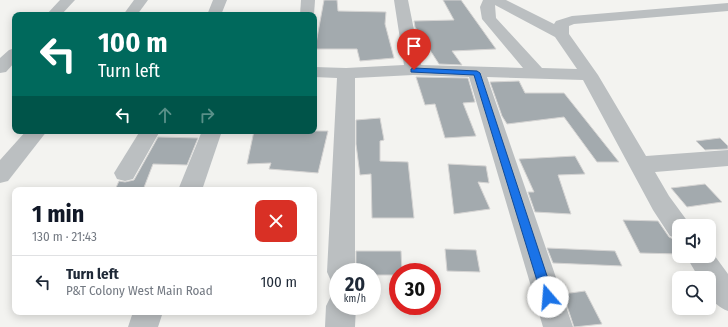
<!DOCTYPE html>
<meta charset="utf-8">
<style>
:root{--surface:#fff;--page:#f6f6f7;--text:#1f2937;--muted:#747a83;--line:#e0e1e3;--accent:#111827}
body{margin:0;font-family:"Fira Sans Condensed",sans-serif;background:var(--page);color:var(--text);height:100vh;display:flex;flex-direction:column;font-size:15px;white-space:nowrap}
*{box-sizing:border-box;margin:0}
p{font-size:13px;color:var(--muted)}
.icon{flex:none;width:22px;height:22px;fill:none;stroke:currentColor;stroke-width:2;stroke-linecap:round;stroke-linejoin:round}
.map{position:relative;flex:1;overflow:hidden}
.details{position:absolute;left:12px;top:187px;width:305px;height:128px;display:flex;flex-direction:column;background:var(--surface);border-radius:8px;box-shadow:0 2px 10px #0003}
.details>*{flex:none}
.top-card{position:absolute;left:12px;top:12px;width:305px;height:122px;border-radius:8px;box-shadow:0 2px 10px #0003;background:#00695c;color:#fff;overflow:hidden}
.controls{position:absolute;left:672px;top:219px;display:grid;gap:8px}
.controls a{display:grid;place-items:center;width:44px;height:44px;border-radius:8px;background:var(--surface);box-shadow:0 2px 10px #0003;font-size:20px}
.speed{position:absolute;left:329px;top:263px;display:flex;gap:8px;font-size:20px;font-weight:700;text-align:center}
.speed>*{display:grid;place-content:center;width:52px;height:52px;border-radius:50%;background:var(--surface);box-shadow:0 2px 10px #0003;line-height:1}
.speed small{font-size:10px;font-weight:400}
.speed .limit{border:6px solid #d22;background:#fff;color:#111}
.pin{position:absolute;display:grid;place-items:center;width:34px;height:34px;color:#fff;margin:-41px -17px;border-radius:50% 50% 50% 0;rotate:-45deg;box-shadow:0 0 4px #0007}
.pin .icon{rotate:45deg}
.me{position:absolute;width:44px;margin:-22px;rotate:342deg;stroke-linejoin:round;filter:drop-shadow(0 0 3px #0008)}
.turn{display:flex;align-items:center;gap:14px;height:84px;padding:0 20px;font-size:18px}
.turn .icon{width:52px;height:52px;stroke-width:2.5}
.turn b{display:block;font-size:28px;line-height:34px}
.lanes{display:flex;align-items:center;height:38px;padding:0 20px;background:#0003;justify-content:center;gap:20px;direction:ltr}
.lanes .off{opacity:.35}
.round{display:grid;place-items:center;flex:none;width:42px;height:42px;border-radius:8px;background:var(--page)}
.summary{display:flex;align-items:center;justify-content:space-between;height:68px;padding:0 20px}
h1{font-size:24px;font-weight:700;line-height:30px;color:var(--accent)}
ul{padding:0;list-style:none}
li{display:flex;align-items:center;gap:12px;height:52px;padding:0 20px;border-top:1px solid var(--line)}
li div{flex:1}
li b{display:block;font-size:15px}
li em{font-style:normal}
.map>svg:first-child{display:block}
.building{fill:#a3aaae;stroke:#d5d4d3}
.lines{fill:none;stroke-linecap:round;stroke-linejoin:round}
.minor{fill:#bbbfc1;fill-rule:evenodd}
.route{fill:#1a73e8;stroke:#114b97}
</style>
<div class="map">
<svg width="728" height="327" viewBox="0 0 728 327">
<rect width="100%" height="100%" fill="#f3f3f0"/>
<g class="building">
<polygon points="324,0 337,0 338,11 386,12 385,24 394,58 360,61 357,49 315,49"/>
<polygon points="443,0 461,0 496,49 452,51 462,65 439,64 415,27 414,21 454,20"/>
<polygon points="416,77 468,78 475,102 463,103 476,136 445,138 435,104 425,105"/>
<polygon points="519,81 525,93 564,93 619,162 597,162 564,117 507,124 502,116 490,82"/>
<polygon points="380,118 384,140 380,141 380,161 408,162 414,218 372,218 371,174 360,175 356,144 356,120"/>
<polygon points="254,131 328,131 318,173 269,169 271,163 247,164"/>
<polygon points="158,137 198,138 187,165 153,164 143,190 115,190 119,181 125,182 134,180"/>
<polygon points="720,138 728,146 728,149 705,150 696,141"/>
<polygon points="575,156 585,174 558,175 571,214 535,212 528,192 534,192 519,159"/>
<polygon points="448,164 486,166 489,183 478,182 490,209 454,214"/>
<polygon points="705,184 722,202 687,207 671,188"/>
<polygon points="623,220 658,221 669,237 673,239 679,249 679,254 640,253"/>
<polygon points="547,248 615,251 622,266 553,263"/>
<polygon points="445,249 476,250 480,272 447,271"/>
<polygon points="356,251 401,251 402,272 398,272 398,275 372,275 372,272 356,272"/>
<polygon points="585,291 602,324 574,327 563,294"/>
</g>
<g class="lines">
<g class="minor">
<polygon points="60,0 75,0 61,15 46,15"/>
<polygon points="134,0 148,0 137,15 123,15"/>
<polygon points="213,0 227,0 221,15 207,15"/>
<polygon points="301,0 315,0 314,15 300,15"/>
<path d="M 394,0 L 408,0 L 421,65 L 523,68 L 482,19 L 480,7 L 483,0 L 506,0 L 554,24 L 556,21 L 572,16 L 728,3 L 728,11 L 574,24 L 569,26 L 569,34 L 598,75 L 646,156 L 728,150 L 728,166 L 655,172 L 669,196 L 691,226 L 679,226 L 679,239 L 670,236 L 653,210 L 583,80 L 487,77 L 573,327 L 543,327 L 469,77 L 413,75 L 355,78 L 355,272 L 338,272 L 338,283 L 331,281 L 327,272 L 337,78 L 314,77 L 314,67 L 346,68 L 404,65 ZM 495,5 L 555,37 L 577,69 L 542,68 L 496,18 Z"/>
<polygon points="15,48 15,62 6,72 0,73 0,58 9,50"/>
<polygon points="26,131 47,131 8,181 0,183 0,160"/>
<polygon points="140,131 160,131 133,179 125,181 117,179 114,173"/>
<polygon points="202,131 222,131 202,190 178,190"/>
<path d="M 709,248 L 728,274 L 728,311 C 711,304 709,295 709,278 L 699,278 L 686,256 L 709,256 Z"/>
<polygon points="338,293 338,306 356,306 355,327 325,327 326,306 331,296"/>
<polygon points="133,312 163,312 158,327 128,327"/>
</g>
</g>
<polygon class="route" points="414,68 477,71 480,73 554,297 552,301 548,303 544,301 542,297 474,75 411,72 411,69"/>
</svg>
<div class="controls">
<a><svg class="icon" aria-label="sound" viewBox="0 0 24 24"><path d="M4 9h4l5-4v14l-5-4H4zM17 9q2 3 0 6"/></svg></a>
<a><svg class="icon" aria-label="search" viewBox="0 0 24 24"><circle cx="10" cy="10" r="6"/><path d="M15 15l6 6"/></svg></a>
</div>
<div class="speed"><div>20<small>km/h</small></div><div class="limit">30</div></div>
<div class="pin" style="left:414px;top:70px;background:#d93025"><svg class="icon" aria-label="arrive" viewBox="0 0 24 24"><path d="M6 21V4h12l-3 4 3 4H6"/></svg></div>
<svg class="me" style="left:548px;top:297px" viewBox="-20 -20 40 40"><circle r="19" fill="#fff"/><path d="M0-13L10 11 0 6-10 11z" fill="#1a73e8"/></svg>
<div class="top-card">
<div class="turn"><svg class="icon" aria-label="left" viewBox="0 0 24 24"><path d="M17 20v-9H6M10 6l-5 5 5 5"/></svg><div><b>100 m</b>Turn left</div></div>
<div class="lanes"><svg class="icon" aria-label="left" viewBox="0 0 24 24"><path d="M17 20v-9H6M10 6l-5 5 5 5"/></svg><svg class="icon off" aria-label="ahead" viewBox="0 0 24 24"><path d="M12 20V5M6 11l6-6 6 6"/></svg><svg class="icon off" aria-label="right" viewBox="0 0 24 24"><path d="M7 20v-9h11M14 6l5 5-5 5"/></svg></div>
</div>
<section class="details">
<div class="summary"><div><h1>1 min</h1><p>130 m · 21:43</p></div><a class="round" style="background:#d93025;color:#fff"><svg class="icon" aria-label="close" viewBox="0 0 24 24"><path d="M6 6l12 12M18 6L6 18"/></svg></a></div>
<ul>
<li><svg class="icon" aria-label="left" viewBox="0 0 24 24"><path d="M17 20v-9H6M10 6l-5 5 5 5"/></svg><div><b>Turn left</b><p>P&amp;T Colony West Main Road</p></div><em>100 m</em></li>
</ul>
</section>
</div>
